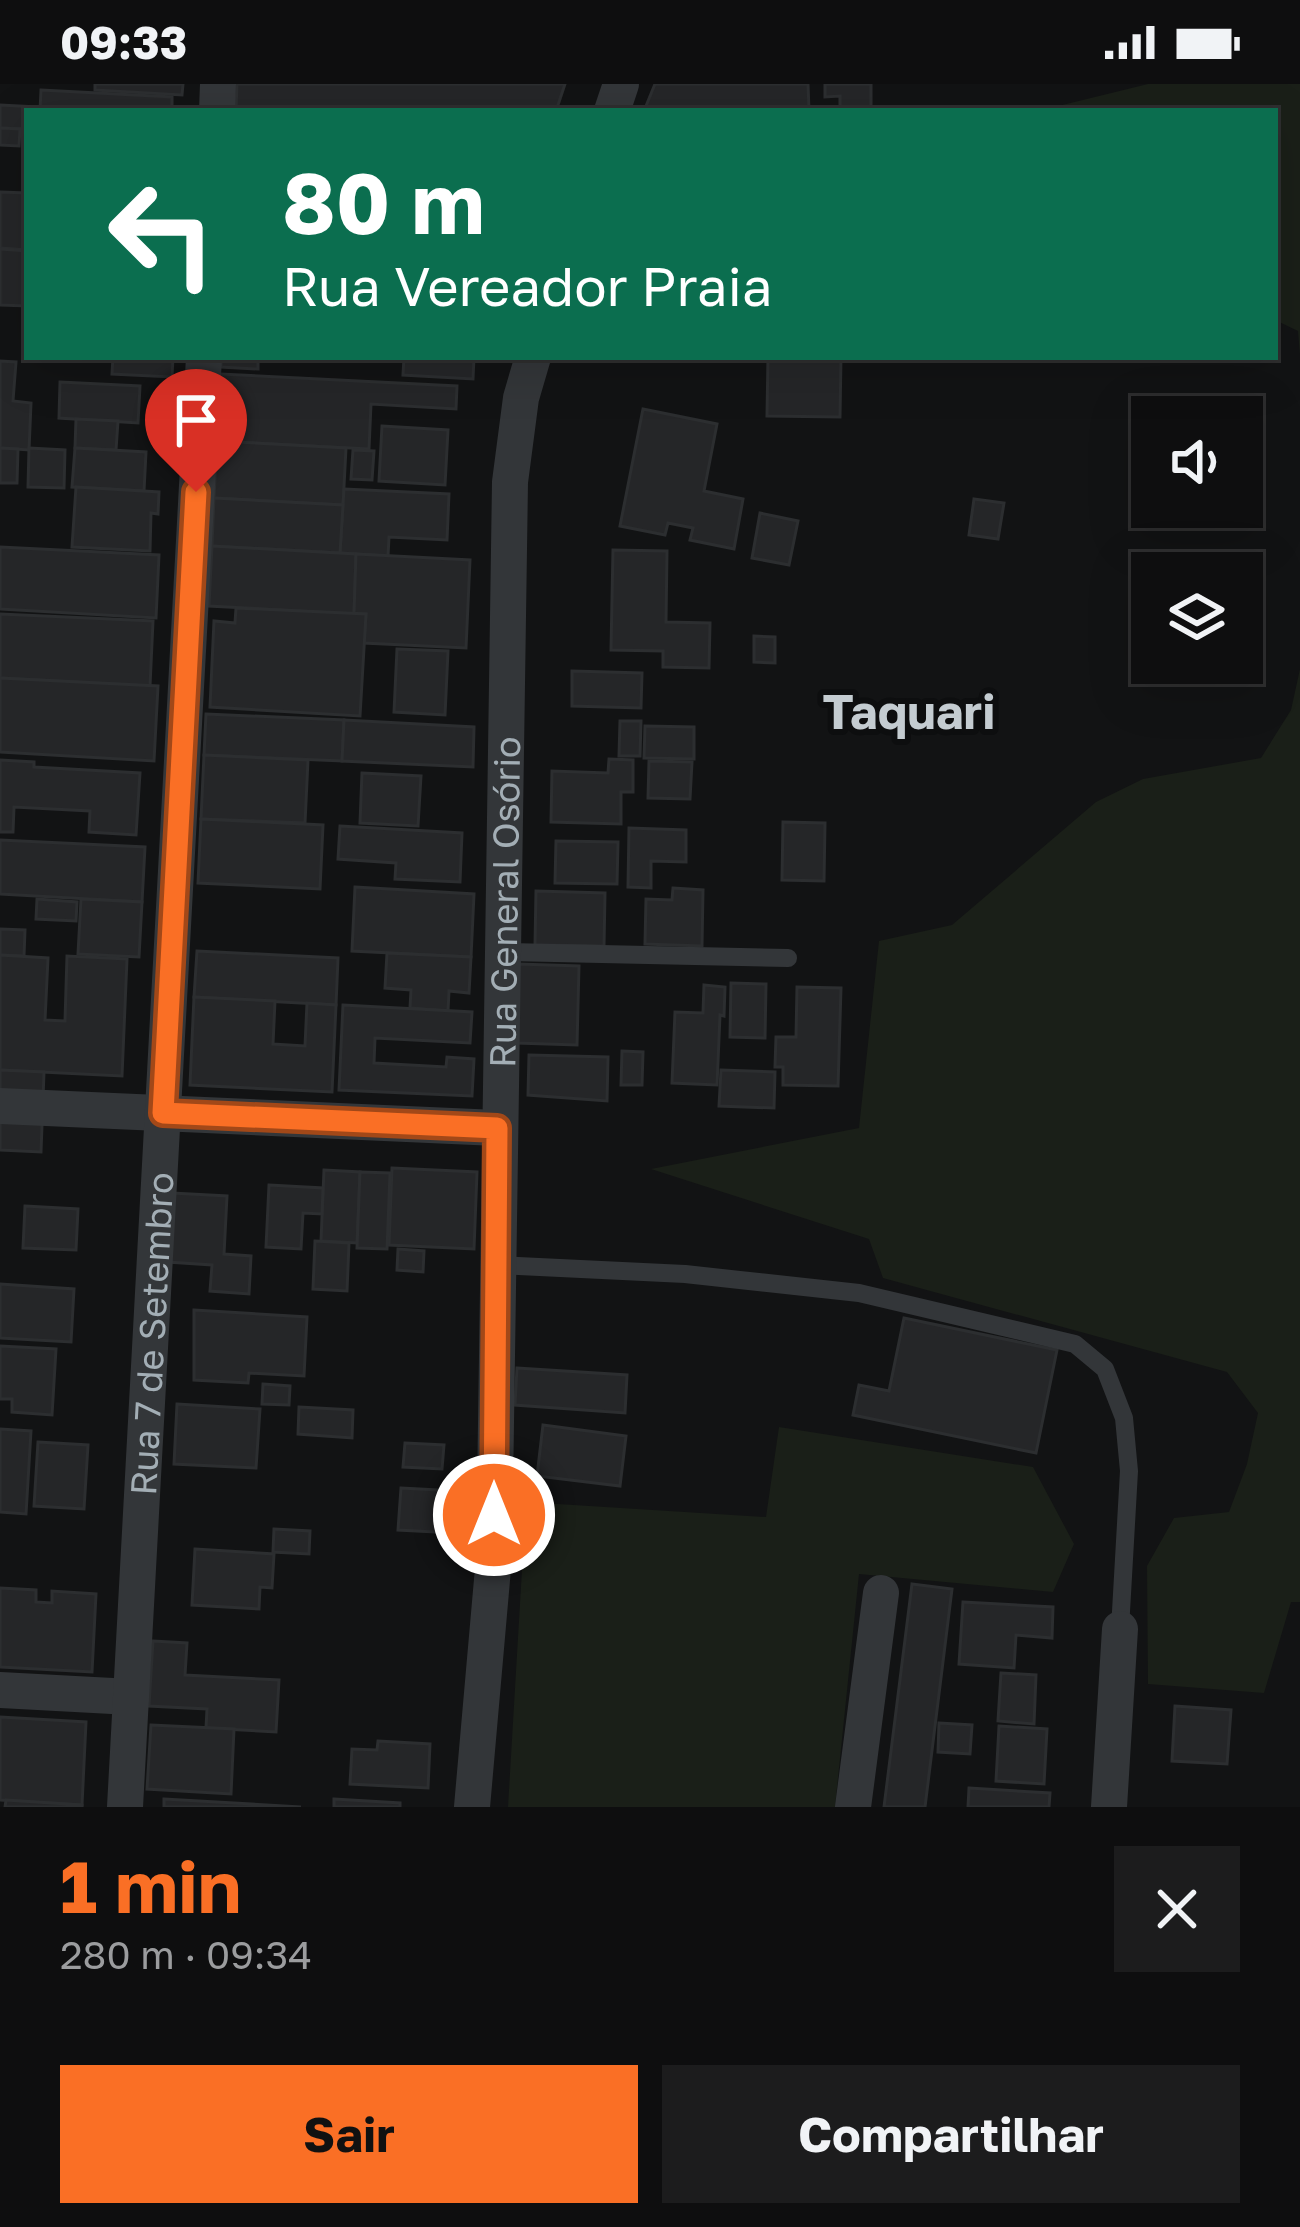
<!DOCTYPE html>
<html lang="pt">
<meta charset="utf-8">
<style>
:root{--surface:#0e0e0f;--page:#1c1c1d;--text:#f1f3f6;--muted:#9b9c9e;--line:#2e2e2f;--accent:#fa6f25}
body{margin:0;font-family:"Golos Text",sans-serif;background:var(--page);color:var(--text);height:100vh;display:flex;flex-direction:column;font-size:45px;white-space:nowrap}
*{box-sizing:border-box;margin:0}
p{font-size:39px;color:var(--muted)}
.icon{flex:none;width:66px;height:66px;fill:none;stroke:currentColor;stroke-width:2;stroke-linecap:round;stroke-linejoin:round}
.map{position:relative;height:1723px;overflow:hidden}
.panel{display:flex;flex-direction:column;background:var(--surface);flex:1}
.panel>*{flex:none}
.hud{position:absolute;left:24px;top:24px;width:1254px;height:252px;border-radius:0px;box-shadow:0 12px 48px #0002,0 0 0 3px var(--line);background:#0b6e4f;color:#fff;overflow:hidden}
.tools{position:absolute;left:1131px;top:312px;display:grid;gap:24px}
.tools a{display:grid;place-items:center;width:132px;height:132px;border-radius:0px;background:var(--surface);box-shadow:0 12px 48px #0002,0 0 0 3px var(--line);font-size:60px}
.pin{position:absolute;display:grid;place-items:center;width:102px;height:102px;color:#fff;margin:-123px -51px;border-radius:50% 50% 50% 0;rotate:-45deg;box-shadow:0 0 12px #0007}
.pin .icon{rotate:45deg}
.me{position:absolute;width:132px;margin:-66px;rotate:0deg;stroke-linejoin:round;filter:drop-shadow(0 0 9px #0008)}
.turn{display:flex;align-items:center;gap:42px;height:252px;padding:0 60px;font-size:54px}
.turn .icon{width:156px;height:156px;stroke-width:2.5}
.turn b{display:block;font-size:84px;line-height:102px}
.round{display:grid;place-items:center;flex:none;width:126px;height:126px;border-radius:0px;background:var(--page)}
.headline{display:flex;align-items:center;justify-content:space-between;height:204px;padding:0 60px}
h1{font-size:72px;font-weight:700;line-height:90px;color:var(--accent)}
.primary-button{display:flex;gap:24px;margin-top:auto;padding:24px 60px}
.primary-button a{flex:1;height:138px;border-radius:0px;background:var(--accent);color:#111;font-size:48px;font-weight:700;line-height:138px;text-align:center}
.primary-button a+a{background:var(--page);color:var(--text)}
.status{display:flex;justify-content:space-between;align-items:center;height:84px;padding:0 60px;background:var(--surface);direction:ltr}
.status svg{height:33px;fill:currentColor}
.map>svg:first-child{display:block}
.green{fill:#1a1f18}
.building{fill:#252628;stroke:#2c2e30;stroke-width:3}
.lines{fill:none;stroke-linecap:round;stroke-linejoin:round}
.lane{stroke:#333639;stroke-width:18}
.street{stroke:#333639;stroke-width:36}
.route-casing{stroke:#a24818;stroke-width:30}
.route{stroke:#fa6f25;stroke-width:21}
.labels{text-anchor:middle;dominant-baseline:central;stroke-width:12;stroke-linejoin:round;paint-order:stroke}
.street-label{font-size:36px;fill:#a3aeb5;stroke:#0d0e0f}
.district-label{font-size:48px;font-weight:bold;fill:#c4ccd1;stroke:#0d0e0f}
</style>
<div class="status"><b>09:33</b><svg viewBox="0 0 49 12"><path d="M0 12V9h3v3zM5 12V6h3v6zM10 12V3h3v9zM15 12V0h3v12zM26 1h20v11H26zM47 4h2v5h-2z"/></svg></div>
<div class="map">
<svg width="1300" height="1723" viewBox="0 0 1300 1723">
<rect width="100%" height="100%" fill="#121314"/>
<g class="green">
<polygon points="1148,0 1300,0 1300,271 1298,247 1275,236 1275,27 1038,27"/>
<polygon points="1300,585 1300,1518 1291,1518 1264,1609 1148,1600 1147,1482 1174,1434 1229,1428 1247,1380 1258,1329 1227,1288 883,1194 869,1155 651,1085 859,1044 879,857 952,841 1096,718 1143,695 1261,674 1291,626"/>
<polygon points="779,1343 1033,1383 1074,1460 1053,1508 859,1490 835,1723 508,1723 526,1418 766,1433"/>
</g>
<g class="building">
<polygon points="95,0 183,0 182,11 95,6"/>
<polygon points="237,0 565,0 556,27 236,27"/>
<polygon points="655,0 808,0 809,27 644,27"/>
<polygon points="825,0 871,0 871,27 840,27 840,12 825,13"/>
<polygon points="41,6 172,13 172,27 40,27"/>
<polygon points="0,21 37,23 37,27 27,27 27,45 0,44"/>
<polygon points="0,44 20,45 19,62 0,61"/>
<polygon points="0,108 27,109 27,166 0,164"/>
<polygon points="0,165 27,167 27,222 0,221"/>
<polygon points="113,273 173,273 172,293 112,290"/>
<polygon points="221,273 258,273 258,285 221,283"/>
<polygon points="404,273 474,273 473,295 403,291"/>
<polygon points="768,273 841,273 840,333 767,332"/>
<polygon points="0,277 16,278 13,317 31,319 29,366 0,364"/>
<polygon points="220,290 457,302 456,325 371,320 369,365 217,357"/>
<polygon points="60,298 140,302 138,339 59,334"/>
<polygon points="643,325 717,340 704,407 743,415 734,465 690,456 693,444 668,439 665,451 620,442"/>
<polygon points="76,335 118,337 116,366 75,364"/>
<polygon points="382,342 448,346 445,401 379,397"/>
<polygon points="217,357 346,364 343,421 214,414"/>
<polygon points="0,364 18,365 17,399 0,399"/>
<polygon points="29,364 65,366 64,404 28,403"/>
<polygon points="75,364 146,368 144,407 72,403"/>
<polygon points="353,366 374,367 372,396 351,395"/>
<polygon points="76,403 159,408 158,430 151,429 150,467 72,463"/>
<polygon points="344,405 449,410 447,456 389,453 388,472 340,469"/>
<polygon points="214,414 343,421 340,469 212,462"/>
<polygon points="974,415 1004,419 998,455 969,451"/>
<polygon points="760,429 798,437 789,481 752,474"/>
<polygon points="212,462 356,470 354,530 209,522"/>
<polygon points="0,463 159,471 156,534 0,525"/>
<polygon points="613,466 667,467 666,538 710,539 709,584 663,583 663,567 611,566"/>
<polygon points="356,470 470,476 466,564 364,559 366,530 354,530"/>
<polygon points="236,524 366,530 360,632 210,623 214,537 235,539"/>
<polygon points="0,530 153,537 150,602 0,594"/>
<polygon points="754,552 775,553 775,579 754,578"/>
<polygon points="397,565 448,567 445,631 394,628"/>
<polygon points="572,587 642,589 641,624 572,622"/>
<polygon points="0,594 158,602 154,677 0,668"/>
<polygon points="206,630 344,636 342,677 204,671"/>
<polygon points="344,636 474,643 473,683 342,677"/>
<polygon points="620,637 641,637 640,672 619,672"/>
<polygon points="645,642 694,643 694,675 644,674"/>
<polygon points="204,671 308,676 305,739 201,735"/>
<polygon points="609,675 633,676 633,708 621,708 621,740 551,738 552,687 608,689"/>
<polygon points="0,676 34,678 34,683 140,689 136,751 89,748 90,727 14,723 13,748 0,748"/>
<polygon points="649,677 692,678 690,715 648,714"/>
<polygon points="362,689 421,692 418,742 360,739"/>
<polygon points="201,735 323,741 320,805 198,799"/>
<polygon points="783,738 825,739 824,797 782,796"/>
<polygon points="340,742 462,749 460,798 395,795 396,779 338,775"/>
<polygon points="629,744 686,746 686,778 651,777 651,804 628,803"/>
<polygon points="0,756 145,763 142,818 0,810"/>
<polygon points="556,757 618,758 617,800 555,799"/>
<polygon points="355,803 474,810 471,873 352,867"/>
<polygon points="673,804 703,806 702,862 645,860 646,815 672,816"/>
<polygon points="536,807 605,809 604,862 535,861"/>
<polygon points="37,815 77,818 76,837 36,835"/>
<polygon points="81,815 142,818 139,873 78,870"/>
<polygon points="0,845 25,846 24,872 0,871"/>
<polygon points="197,867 338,874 336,921 194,913"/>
<polygon points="387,869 471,873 469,909 449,907 448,927 410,924 411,906 385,904"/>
<polygon points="0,871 48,874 45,936 65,937 67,872 127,875 122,992 0,986"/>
<polygon points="518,880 579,882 577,961 517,959"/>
<polygon points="731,899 766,900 765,954 730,953"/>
<polygon points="704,901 725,903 724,932 720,931 717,1001 672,999 675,928 703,929"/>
<polygon points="797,903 841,904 838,1002 783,1001 783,983 775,983 776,953 796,953"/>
<polygon points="194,913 275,917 273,960 305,962 307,919 336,921 332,1008 190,1001"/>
<polygon points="343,921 472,928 470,959 375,954 374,979 446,983 447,973 474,975 472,1012 339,1006"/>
<polygon points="622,967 643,968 642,1001 621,1001"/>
<polygon points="529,971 608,973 607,1017 528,1011"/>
<polygon points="0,986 44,988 41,1068 0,1066"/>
<polygon points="721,986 775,988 774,1024 719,1022"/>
<polygon points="392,1084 477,1088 474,1165 389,1161"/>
<polygon points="324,1086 360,1088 357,1159 321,1157"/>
<polygon points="360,1088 390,1089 387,1165 357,1164"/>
<polygon points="269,1101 323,1104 322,1130 303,1129 301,1165 266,1163"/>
<polygon points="172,1109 227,1112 224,1170 251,1172 249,1210 210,1207 212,1181 168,1178"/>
<polygon points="25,1122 78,1125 76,1166 23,1164"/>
<polygon points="315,1157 349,1159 347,1207 313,1205"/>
<polygon points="398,1165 424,1167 423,1188 397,1186"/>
<polygon points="0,1200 74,1205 71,1258 0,1254"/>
<polygon points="194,1226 307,1233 304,1292 249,1289 248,1299 194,1296"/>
<polygon points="904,1234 1057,1266 1036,1369 853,1331 859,1301 889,1307"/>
<polygon points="0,1262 56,1265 52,1331 12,1328 12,1315 0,1315"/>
<polygon points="517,1284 627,1291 625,1329 515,1321"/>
<polygon points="263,1300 290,1302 289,1321 262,1320"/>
<polygon points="177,1320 260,1325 256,1384 174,1380"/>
<polygon points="299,1323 353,1326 352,1354 298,1350"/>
<polygon points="543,1341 626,1352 620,1402 537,1392"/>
<polygon points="0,1345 31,1347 26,1430 0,1428"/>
<polygon points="38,1358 88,1361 84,1425 34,1422"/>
<polygon points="405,1359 444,1361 442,1385 403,1383"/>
<polygon points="401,1404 456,1407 454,1449 398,1446"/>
<polygon points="274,1445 310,1447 309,1470 273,1468"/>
<polygon points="195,1465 274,1470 272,1504 260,1503 259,1525 192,1521"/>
<polygon points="912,1500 952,1505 925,1723 884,1723"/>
<polygon points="0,1504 36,1506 36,1518 52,1519 52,1507 96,1510 92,1588 0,1583"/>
<polygon points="963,1518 1053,1523 1052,1554 1016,1551 1014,1584 959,1580"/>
<polygon points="153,1557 187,1559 185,1591 279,1596 276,1648 206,1644 207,1625 149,1622"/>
<polygon points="1001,1589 1036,1591 1034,1640 998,1637"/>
<polygon points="1175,1622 1231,1626 1227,1680 1172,1677"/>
<polygon points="0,1633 86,1638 82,1721 0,1716"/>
<polygon points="939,1639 972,1641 970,1670 938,1668"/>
<polygon points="151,1641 234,1645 231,1710 147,1705"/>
<polygon points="999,1642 1047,1645 1044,1700 996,1697"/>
<polygon points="378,1657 430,1660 428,1704 350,1700 352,1665 377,1666"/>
<polygon points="969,1704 1050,1709 1049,1723 968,1723"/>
<polygon points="164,1715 301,1723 164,1723"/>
<polygon points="334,1715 400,1719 400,1723 334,1723"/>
<polygon points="6,1716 82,1721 82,1723 5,1723"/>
</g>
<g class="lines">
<g class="lane">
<polyline points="504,868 788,874"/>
<polyline points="496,1181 685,1190 859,1209 1075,1260 1105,1285 1124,1334 1129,1387 1120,1545"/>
</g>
<g class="street">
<polyline points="217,27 218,0"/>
<polyline points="612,27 621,0"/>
<polyline points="0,1022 497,1044"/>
<polyline points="0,1606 131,1613"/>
<path id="s1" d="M 125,1723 L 204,273"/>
<path id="s2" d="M 472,1723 L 494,1473 L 510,398 L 521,314 L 533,273"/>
<polyline points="853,1723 881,1509"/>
<polyline points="1109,1723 1120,1545"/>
</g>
</g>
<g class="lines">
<defs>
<polyline id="route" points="196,408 163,1029 497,1044 494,1431"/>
</defs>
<use href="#route" class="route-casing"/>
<use href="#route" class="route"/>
</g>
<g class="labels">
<g class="street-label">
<text stroke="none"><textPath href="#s2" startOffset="906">Rua General Osório</textPath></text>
<text stroke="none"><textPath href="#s1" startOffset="474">Rua 7 de Setembro</textPath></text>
</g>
<g class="district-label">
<text x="909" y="627">Taquari</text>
</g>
</g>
</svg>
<div class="tools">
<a><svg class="icon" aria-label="sound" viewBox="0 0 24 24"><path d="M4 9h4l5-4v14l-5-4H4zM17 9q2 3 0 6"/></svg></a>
<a><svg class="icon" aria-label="layers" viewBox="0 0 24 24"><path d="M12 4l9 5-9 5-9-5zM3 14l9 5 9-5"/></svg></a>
</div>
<div class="pin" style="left:196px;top:408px;background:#d93025"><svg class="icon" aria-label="arrive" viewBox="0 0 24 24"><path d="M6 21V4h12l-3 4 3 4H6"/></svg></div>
<svg class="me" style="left:494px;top:1431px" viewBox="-20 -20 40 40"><circle r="17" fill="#fa6f25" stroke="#fff" stroke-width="3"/><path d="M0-11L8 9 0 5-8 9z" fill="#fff"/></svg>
<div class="hud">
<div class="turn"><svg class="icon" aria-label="left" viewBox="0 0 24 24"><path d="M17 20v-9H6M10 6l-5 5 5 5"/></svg><div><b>80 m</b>Rua Vereador Praia</div></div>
</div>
</div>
<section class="panel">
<div class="headline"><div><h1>1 min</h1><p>280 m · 09:34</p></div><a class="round"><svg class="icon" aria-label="close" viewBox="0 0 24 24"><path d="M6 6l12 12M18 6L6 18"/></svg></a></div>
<div class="primary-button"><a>Sair</a><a>Compartilhar</a></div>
</section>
